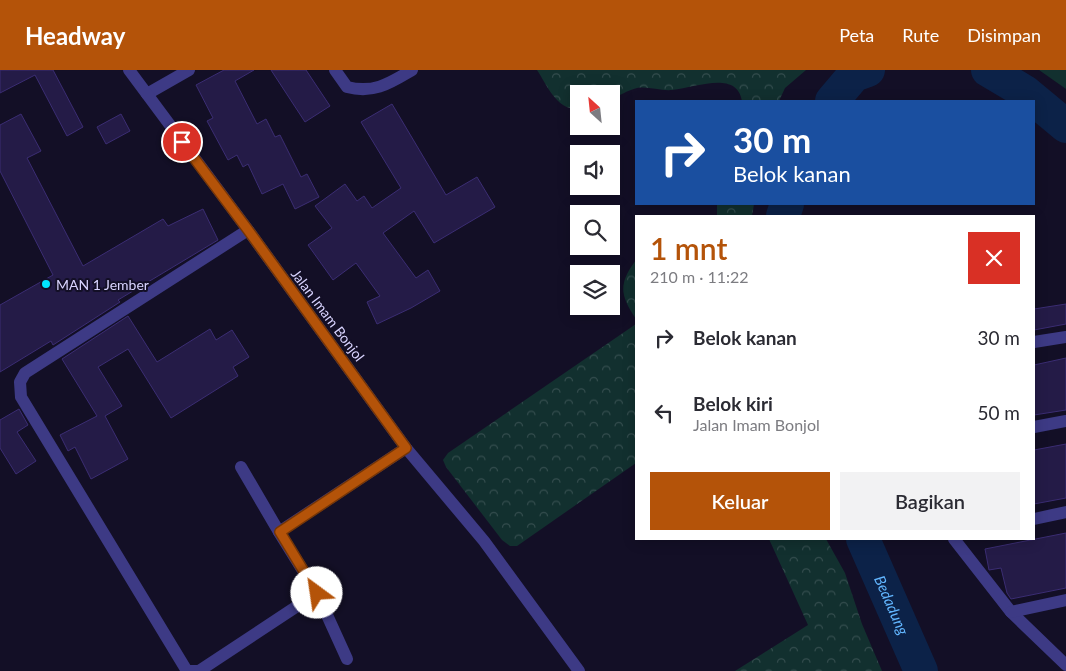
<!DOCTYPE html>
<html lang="id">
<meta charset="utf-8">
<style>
:root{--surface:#fff;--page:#f2f2f3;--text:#2b2b33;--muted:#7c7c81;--accent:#b45309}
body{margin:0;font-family:Lato,sans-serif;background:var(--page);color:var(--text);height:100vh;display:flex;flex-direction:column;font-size:19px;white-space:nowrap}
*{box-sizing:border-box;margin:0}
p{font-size:16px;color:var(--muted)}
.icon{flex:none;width:28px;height:28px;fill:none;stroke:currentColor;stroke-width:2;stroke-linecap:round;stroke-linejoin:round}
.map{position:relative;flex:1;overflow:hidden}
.drawer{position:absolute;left:635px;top:145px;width:400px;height:325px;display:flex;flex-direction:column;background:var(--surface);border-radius:0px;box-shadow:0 2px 12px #0003}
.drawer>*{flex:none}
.banner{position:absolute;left:635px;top:30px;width:400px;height:105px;border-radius:0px;box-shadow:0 2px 12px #0003;background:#1a4fa0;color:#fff;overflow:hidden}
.needle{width:32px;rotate:333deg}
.controls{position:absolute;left:570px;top:15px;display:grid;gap:10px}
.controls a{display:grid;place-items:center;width:50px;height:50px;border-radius:0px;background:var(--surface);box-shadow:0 2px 12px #0003;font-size:25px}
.pin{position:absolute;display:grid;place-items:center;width:42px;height:42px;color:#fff;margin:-21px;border:2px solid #fff;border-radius:50%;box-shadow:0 1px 5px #0007}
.me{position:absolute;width:55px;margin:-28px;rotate:329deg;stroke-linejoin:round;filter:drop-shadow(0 0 4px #0008)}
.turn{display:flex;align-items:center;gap:18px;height:105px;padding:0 15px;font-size:22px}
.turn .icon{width:65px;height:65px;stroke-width:2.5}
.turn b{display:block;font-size:35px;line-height:42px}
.round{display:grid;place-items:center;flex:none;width:52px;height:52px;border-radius:0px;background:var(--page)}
.head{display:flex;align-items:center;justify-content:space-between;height:85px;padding:0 15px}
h1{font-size:30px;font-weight:600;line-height:38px;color:var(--accent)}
.button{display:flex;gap:10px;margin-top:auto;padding:10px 15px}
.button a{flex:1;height:58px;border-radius:0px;background:var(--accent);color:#fff;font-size:20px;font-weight:600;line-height:58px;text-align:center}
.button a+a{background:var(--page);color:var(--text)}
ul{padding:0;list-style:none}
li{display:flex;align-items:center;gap:15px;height:75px;padding:0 15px}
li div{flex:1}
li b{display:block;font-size:19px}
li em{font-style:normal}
header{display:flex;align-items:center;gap:30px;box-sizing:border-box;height:70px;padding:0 25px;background:var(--accent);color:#fff}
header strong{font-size:24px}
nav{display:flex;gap:28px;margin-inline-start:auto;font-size:18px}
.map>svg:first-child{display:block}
.green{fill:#12302f}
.forest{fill:url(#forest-crowns)}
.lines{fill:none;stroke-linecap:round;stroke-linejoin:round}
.river{stroke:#0c2248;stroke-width:34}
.building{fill:#241b47;stroke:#3b2d73}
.minor{stroke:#3d3a85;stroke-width:12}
.tertiary{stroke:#3d3a85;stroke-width:12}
.route-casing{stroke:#753606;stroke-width:12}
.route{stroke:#b45309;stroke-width:9}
.poi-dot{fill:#00e5ff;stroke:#130f26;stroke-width:2}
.labels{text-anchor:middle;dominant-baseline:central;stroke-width:4;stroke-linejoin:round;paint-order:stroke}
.poi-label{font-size:14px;fill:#d9d4ff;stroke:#130f26;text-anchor:start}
.street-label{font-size:14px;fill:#d9d4ff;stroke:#130f26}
.water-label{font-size:15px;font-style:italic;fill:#62b6ff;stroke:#130f26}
</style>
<header>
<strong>Headway</strong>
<nav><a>Peta</a><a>Rute</a><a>Disimpan</a></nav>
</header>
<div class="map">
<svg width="1066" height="601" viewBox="0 0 1066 601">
<defs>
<pattern id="forest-crowns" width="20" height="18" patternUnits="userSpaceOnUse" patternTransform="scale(1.25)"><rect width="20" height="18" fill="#12302f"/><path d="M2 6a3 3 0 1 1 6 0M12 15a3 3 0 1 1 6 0" fill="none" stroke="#344d4e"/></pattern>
</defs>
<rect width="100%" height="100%" fill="#130f26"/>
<polygon class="green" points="1039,0 1066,0 1066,19"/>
<g class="forest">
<path d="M 537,0 L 806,0 L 785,18 L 779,31 L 742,31 C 737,0 697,17 672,20 C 660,21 648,16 637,18 C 628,20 619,26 611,29 L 611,24 L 579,24 L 579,39 C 557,41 547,15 537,0 Z"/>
<polygon points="717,134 754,134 752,146 717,146"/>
<path d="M 636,190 L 636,249 C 619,224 619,213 636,190 Z"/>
<polygon points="636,254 636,393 517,476 510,476 502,470 446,397 443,390 448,383"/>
<polygon points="769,469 826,469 845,503 862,554 882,601 735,601 808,555"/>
</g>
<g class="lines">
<g class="river">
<polyline points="988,0 1025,22 1066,56"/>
<polyline points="832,31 854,5 868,0"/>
<polyline points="783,146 787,134"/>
<path id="s1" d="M 863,469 L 921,601"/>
</g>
</g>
<g class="building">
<polygon points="0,0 53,0 83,57 67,66 35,5 0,23"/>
<polygon points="224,0 254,0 235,11 257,54 266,49 275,67 280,65 301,107 307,104 319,127 295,139 283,114 262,124 248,94 243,97 237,85 228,90 207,51 213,48 196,15"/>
<polygon points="271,0 306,0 330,36 305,52"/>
<polygon points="392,34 446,125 477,107 495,137 434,173 414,141 383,163 416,208 428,200 440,221 411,238 377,254 367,232 380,226 356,193 333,210 308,175 332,158 315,136 345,114 357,131 364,126 372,138 401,118 361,52"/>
<polygon points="21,44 41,81 27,88 83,196 163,149 168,156 203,139 218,170 118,230 120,232 53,275 51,271 0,302 0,235 53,205 0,101 0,55"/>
<polygon points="121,44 130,61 106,74 97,57"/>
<polygon points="1066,234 1066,254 1034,260 1034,239"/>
<polygon points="128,246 157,292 210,259 216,270 232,260 249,287 233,297 238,306 171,348 128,279 98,297 122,336 105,346 128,389 91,409 75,377 68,381 60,365 97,346 62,289"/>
<polygon points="1066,288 1066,340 1034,345 1034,295"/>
<polygon points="19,339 28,355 17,362 36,391 16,404 0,378 0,350"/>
<polygon points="1066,374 1066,428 1034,434 1034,380"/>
<polygon points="1066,463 1066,518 1011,529 1007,523 1001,498 989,500 985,479"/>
</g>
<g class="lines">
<g class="minor">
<path d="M 335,0 L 347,17 C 374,24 390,13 412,0"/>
<polyline points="147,24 189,0"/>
<polyline points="248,160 25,303 20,312 21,327 187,601 199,601 317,523 279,462 406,378"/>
<polyline points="1034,272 1066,267"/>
<polyline points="1034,357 1066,351"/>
<polyline points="241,397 279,462"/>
<polyline points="1034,449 1066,442"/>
<polyline points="954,469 1011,542 1066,595"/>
<polyline points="317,523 347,589"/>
<polyline points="1011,542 1066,530"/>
</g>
<polyline class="tertiary" points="129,0 248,160 406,378 484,471 579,601"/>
</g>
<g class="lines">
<defs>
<polyline id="route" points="182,72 248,160 406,378 280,462 317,523"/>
</defs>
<use href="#route" class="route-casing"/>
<use href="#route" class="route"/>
</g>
<circle class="poi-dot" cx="46" cy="214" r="5"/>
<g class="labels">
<g class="poi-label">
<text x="56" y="214">MAN 1 Jember</text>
</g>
<g class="street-label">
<text transform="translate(328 245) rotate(53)">Jalan Imam Bonjol</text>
</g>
<g class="water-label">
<text stroke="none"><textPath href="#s1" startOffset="72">Bedadung</textPath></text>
</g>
</g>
</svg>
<div class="controls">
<a><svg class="needle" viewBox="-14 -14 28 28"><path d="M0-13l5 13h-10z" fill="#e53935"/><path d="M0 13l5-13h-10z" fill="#7c7c81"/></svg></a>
<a><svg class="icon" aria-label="sound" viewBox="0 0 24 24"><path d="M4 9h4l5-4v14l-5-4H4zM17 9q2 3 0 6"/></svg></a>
<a><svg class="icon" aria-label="search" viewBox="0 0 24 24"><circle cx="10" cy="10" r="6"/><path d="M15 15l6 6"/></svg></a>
<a><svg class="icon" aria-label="layers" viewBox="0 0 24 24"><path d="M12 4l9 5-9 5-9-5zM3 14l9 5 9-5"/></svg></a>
</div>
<div class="pin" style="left:182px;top:72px;background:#d93025"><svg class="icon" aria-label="arrive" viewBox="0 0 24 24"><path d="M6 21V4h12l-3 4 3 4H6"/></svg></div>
<svg class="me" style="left:317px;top:523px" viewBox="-20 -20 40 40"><circle r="19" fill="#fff"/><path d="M0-13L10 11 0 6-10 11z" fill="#b45309"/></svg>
<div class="banner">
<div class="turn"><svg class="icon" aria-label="right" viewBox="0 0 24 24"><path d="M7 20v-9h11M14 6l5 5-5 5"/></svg><div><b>30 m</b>Belok kanan</div></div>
</div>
<section class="drawer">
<div class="head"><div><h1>1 mnt</h1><p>210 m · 11:22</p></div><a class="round" style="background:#d93025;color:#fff"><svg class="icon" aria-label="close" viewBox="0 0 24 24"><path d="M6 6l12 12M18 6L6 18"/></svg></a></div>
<ul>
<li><svg class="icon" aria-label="right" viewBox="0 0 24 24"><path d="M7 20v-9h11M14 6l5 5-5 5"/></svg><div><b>Belok kanan</b></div><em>30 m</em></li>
<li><svg class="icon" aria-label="left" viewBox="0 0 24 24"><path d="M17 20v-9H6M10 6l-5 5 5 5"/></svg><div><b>Belok kiri</b><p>Jalan Imam Bonjol</p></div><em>50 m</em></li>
</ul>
<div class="button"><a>Keluar</a><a>Bagikan</a></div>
</section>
</div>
